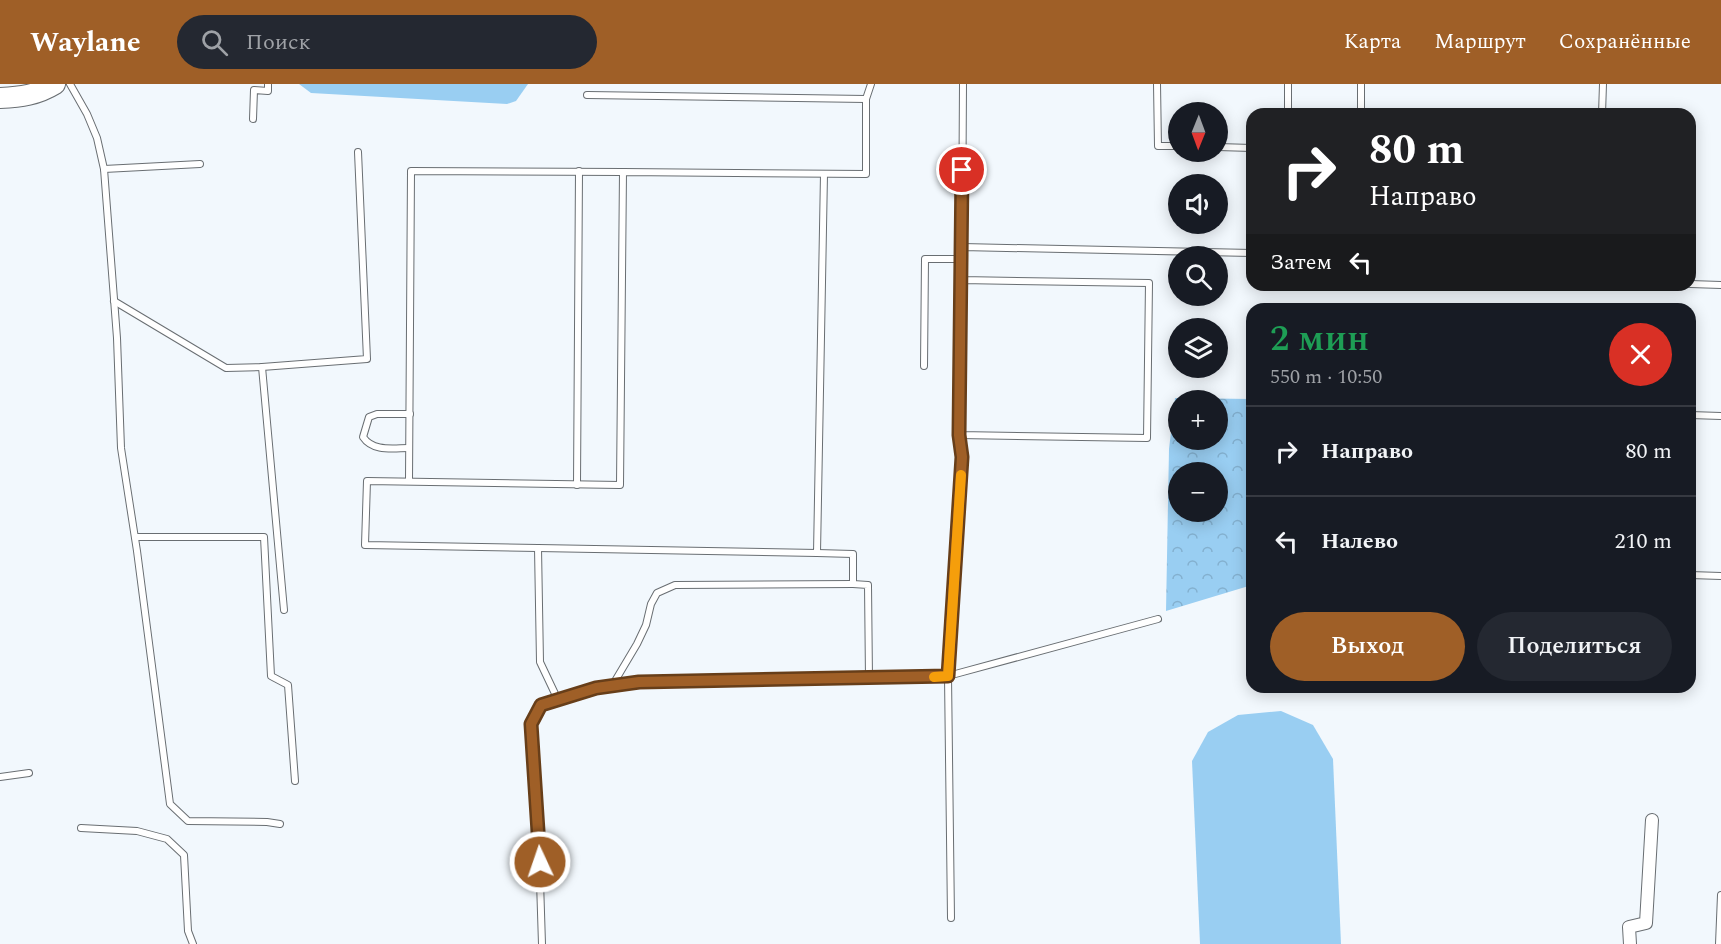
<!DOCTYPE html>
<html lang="ru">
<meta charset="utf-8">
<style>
:root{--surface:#171b24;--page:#242831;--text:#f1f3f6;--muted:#9ea1a6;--line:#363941;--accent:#9f5f27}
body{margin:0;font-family:Spectral,serif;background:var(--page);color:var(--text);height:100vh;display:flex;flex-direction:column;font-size:22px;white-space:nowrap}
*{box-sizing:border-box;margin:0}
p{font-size:20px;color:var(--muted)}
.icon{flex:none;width:33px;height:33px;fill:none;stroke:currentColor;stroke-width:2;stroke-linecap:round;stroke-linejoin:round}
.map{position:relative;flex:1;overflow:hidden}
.drawer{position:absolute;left:1246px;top:219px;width:450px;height:390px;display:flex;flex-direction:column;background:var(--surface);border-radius:18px;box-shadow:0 3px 15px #0003}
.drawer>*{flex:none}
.guide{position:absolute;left:1246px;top:24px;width:450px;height:183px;border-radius:18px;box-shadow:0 3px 15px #0003;background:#202124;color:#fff;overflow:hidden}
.needle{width:39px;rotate:181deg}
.fabs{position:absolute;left:1168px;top:18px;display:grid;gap:12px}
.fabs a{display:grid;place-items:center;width:60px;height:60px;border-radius:50%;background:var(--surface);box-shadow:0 3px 15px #0003;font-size:30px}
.pin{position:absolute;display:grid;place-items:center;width:51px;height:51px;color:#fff;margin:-26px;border:3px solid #fff;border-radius:50%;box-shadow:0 2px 6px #0007}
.me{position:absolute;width:66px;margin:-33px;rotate:357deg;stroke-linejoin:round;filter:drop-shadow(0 0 4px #0008)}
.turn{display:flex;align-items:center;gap:21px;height:126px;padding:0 24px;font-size:27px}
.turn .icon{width:78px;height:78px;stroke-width:2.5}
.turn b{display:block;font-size:42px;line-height:51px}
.then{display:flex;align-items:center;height:57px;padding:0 24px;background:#0003;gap:12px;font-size:22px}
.round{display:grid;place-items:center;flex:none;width:63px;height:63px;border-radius:32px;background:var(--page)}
.head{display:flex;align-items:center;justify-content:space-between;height:102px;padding:0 24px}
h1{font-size:36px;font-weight:600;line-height:45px;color:#1e9e55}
.action{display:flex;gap:12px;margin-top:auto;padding:12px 24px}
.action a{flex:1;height:69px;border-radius:36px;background:var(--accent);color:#fff;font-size:24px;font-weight:600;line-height:69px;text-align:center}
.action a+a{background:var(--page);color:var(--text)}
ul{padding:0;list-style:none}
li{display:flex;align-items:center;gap:18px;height:90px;padding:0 24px;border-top:2px solid var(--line)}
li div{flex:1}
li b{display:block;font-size:22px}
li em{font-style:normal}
header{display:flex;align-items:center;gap:36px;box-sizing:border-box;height:84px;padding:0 30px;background:var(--accent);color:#fff}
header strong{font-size:28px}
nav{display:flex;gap:33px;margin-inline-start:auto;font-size:21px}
.search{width:420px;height:54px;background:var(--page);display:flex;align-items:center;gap:15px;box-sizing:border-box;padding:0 21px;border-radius:33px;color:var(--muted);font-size:22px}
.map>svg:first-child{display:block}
.park{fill:url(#park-crowns);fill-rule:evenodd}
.pitch{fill:#99cef2}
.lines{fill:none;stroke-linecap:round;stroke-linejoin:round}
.lane-casing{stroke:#696e72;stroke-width:8}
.street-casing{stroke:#696e72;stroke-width:14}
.primary-casing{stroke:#696e72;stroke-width:22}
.lane{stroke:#fff;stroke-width:6}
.street{stroke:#fff;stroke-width:12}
.primary{stroke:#fff;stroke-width:20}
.route-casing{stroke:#673e19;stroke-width:15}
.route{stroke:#9f5f27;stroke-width:10}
.slow{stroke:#f59e0b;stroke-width:10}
</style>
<header>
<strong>Waylane</strong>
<div class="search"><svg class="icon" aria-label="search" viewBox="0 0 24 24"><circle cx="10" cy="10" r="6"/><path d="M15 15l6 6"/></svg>Поиск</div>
<nav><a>Карта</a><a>Маршрут</a><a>Сохранённые</a></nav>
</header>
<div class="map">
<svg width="1721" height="860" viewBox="0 0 1721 860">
<defs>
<pattern id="park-crowns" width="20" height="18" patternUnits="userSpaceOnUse" patternTransform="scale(1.5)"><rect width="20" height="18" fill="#99cef2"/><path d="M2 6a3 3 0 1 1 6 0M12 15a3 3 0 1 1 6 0" fill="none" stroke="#83b0cf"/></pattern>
</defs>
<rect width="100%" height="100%" fill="#f2f8fd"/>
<path class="park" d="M 1175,314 L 1252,315 L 1252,501 L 1166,527 L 1169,365 ZM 1179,316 L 1218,316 L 1218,356 L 1179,356 ZM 1179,388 L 1218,388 L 1218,428 L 1179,428 Z"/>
<g class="pitch">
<polygon points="299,0 528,0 516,17 507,20 311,9"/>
<polygon points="1281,627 1313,641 1333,675 1341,860 1200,860 1192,677 1208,648 1238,631"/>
</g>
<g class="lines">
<defs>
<g id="lane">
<polyline points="70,0 87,30 97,54 104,85 117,254 121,364 137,467 170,720 188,737 267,738 280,740"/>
<polyline points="1157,0 1158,62 1179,62"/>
<polyline points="1361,0 1361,30"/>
<polyline points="587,11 866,15"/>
<polyline points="1288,30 1288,0"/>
<polyline points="1602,30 1603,0"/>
<polyline points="253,35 254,6 268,7 268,0"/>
<polyline points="1218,63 1252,64"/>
<polyline points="104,85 200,80"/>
<polyline points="962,163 963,0"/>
<polyline points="961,196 1149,199 1147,354 959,351 962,163 1252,169"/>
<polyline points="1690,200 1721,201"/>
<polyline points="114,217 226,284 262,283 367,275 358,68"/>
<polyline points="1468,225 1468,224"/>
<polyline points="924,282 925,175 962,175"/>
<polyline points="262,283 284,526"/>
<polyline points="1690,331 1721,332"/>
<path d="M 409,364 C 393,364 373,368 363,353 L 369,333 L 377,330 L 410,330"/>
<polyline points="409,397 411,87 623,88"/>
<polyline points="577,401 579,87"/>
<polyline points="135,453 264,453 271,592 288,601 295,697"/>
<polyline points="538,464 817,469 824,90"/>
<polyline points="817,469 853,470 853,500 868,501 869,595"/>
<polyline points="1690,491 1721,492"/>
<polyline points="612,602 637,560 646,541 651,520 657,509 675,501 853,500"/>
<polyline points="558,616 596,604 639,598 948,592 1158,535"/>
<polyline points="0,693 29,689"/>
<polyline points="81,744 137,747 167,755 184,771 188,847 193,860"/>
<polyline points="951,834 948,592 962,373 959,351"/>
<polyline points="542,860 538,734 531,640 541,621 558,616 540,578 538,464 365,461 367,397 620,401 623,88 866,90 866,15 871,0"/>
<polyline points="1719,860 1721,811"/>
</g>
<polyline id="street" points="1630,860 1629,843 1646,839 1652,736"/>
<path id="primary" d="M 0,14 C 21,13 37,11 55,0"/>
</defs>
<use href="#lane" class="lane-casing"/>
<use href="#street" class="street-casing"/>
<use href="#primary" class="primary-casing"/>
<use href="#lane" class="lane"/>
<use href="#street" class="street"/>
<use href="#primary" class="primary"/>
</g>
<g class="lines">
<defs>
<polyline id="route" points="540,778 531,640 541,621 596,604 639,598 948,592 962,373 959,351 962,86"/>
</defs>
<use href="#route" class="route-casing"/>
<use href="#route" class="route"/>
<polyline class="slow" points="934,593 948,592 961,391"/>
</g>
</svg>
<div class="fabs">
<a><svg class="needle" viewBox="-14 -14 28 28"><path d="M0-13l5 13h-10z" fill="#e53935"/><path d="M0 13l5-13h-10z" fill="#9ea1a6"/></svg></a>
<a><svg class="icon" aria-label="sound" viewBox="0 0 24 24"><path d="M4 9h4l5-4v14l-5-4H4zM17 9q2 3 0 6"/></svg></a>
<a><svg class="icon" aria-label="search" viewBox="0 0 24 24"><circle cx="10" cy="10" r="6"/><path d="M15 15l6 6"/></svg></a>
<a><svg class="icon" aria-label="layers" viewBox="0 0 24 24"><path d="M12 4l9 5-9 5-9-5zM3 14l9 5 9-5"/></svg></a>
<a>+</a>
<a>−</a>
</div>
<div class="pin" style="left:962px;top:86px;background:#d93025"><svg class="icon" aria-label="arrive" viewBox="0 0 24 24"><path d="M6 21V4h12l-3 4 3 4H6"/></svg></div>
<svg class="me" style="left:540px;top:778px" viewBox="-20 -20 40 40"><circle r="17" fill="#9f5f27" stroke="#fff" stroke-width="3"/><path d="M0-11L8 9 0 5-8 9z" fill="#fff"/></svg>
<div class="guide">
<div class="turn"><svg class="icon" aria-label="right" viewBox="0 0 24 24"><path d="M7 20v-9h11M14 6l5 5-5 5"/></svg><div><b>80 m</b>Направо</div></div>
<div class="then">Затем<svg class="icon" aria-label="left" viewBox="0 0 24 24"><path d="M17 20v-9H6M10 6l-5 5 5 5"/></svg></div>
</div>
<section class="drawer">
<div class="head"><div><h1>2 мин</h1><p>550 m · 10:50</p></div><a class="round" style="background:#d93025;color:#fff"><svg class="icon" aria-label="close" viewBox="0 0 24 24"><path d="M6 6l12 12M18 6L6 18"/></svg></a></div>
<ul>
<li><svg class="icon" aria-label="right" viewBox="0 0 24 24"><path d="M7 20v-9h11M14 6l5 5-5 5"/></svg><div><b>Направо</b></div><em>80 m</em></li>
<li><svg class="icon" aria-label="left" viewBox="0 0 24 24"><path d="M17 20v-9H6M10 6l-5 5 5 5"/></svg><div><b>Налево</b></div><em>210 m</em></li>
</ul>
<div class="action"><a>Выход</a><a>Поделиться</a></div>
</section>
</div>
